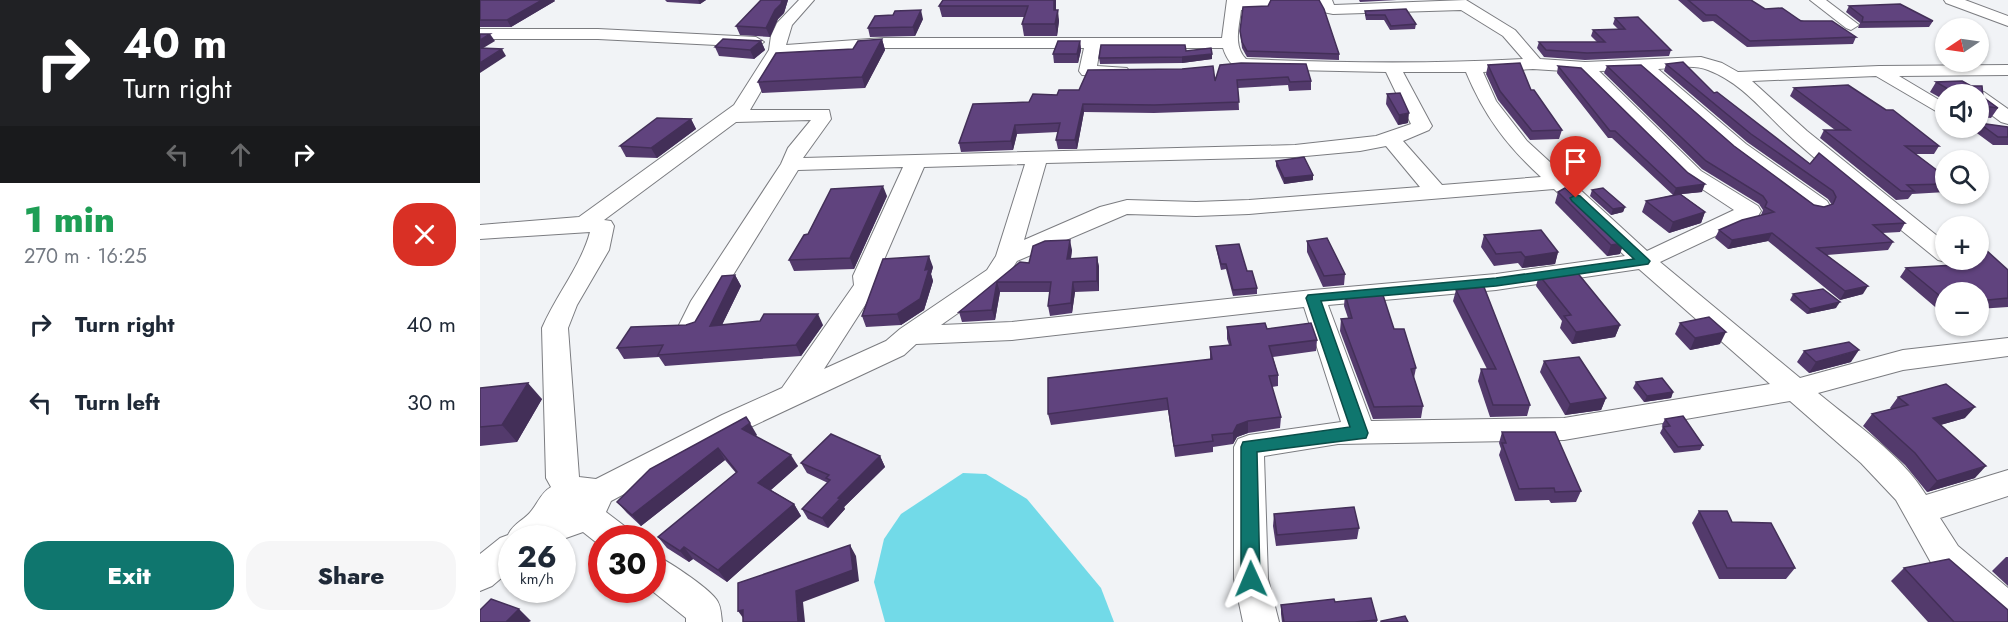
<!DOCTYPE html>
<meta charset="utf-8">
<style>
:root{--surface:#fff;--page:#f6f6f7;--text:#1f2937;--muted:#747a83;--accent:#0f766e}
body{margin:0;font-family:Jost,sans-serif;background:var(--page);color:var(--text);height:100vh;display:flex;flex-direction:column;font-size:22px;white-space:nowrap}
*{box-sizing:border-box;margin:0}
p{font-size:20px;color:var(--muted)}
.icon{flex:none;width:33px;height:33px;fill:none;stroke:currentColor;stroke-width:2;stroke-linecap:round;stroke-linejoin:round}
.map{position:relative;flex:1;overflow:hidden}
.drawer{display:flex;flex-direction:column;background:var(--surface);width:480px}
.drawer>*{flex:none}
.top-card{background:#202124;color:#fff;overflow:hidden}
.needle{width:39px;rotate:257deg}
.buttons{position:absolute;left:1455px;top:18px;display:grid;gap:12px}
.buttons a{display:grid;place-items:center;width:54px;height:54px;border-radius:50%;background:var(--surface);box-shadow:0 2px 4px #0004;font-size:30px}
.speed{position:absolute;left:18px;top:525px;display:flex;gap:12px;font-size:30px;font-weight:700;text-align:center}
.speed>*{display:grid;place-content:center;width:78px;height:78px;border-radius:50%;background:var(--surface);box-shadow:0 2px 4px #0004;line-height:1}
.speed small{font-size:15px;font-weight:400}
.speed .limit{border:9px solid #d22;background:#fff;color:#111}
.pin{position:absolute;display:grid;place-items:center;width:51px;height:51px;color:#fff;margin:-62px -26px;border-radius:50% 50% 50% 0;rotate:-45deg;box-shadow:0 0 6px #0007}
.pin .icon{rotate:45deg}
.me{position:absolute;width:66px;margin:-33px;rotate:359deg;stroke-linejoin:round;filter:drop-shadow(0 0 4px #0008)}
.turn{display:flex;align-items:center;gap:21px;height:126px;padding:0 24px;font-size:27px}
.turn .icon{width:78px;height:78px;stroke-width:2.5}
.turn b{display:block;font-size:42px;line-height:51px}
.lanes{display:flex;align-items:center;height:57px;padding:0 24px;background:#0003;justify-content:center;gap:30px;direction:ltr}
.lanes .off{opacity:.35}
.round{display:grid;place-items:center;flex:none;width:63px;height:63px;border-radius:24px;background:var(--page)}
.overview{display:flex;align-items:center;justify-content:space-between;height:102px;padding:0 24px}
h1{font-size:36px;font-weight:800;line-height:45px;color:#1e9e55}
.cta{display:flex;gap:12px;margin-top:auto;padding:12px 24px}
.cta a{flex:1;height:69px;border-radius:24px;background:var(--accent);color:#fff;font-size:24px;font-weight:800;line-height:69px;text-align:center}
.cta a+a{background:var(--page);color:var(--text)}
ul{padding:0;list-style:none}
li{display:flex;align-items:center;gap:18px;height:78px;padding:0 24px}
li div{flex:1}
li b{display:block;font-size:22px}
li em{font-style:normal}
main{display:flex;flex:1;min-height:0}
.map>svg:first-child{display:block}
.water{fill:#72dae8}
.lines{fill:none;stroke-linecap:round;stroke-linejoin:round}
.minor-casing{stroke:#7b7c80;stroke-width:2}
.minor{fill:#fff;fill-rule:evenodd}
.wall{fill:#533a6c}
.shaded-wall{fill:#432f58}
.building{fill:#60437e;stroke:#432f58;stroke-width:1.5}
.route{fill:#0f766e;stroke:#0a4d48;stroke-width:1.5}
</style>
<main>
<section class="drawer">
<div class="top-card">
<div class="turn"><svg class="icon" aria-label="right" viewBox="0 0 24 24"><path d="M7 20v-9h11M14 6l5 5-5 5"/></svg><div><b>40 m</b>Turn right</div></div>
<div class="lanes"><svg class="icon off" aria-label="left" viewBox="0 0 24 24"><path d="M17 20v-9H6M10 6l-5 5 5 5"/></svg><svg class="icon off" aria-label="ahead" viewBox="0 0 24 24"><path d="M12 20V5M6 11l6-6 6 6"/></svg><svg class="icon" aria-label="right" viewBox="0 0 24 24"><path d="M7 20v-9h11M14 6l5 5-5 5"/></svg></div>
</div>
<div class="overview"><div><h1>1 min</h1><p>270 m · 16:25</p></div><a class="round" style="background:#d93025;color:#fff"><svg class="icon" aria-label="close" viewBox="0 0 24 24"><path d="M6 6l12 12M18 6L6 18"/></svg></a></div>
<ul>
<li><svg class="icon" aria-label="right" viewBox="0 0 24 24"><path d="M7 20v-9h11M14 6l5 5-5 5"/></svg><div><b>Turn right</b></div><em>40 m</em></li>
<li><svg class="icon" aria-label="left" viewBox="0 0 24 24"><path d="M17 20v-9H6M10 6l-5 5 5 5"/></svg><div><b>Turn left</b></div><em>30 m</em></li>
</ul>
<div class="cta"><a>Exit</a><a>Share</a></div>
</section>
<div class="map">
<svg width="1528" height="622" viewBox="0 0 1528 622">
<rect width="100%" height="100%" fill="#f1f3f6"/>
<polygon class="water" points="483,473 506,474 547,499 621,588 634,622 405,622 394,582 404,539 421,514"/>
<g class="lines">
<defs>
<g id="minor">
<path d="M 319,0 L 334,0 L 312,25 L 306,45 L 404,38 L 742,38 L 747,0 L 792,0 L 788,9 L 761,10 C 759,27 753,46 766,59 C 858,63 951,64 1043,59 L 1023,36 L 981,10 L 853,14 L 843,12 L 838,0 L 852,0 L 854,5 L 986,0 L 1035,30 L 1060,59 L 1105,62 L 1221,57 L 1242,63 L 1258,72 L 1399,66 L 1528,65 L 1528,75 L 1419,76 L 1466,104 L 1466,117 L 1396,76 L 1272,81 L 1327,131 L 1466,243 L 1466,260 L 1475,260 L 1466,262 L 1458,260 C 1409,220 1360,181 1313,139 C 1286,115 1263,83 1228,70 C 1213,64 1194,68 1178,69 L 1266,144 L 1347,201 L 1350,206 L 1347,211 L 1339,213 L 1331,211 L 1252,152 L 1159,70 L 1119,71 L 1221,171 L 1278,206 L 1281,211 L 1278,216 L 1180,262 L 1320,378 L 1423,350 L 1528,338 L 1528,356 L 1423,370 L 1338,393 C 1375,424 1421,454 1446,495 L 1528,470 L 1528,496 L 1460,518 L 1478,546 L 1528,588 L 1528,622 L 1514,622 L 1454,568 L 1416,500 L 1381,463 L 1310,401 L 1084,440 L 858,444 L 784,456 L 788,579 L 799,622 L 763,622 L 754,579 L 754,447 L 758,439 L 769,435 L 861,422 L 824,307 L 532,340 L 436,344 L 424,355 L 262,431 L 131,501 L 126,512 L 147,528 L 151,538 L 122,538 L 122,547 L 103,532 L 86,538 L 69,536 L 66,538 L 32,538 L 32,569 L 12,586 L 0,591 L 0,554 L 20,538 L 28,535 C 33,523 45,520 52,510 C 59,501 61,493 71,487 L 66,478 L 62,328 C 76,295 101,266 110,232 L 0,239 L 0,225 L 99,217 L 254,105 L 289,50 L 291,36 L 297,23 ZM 404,48 L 604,48 L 599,71 L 602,75 L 641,77 L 647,76 L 650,72 L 647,68 L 617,66 L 620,48 L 743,48 C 746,57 751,67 761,69 L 906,72 L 931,124 L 896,136 L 815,145 L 323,158 L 351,119 L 349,110 L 270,110 L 302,55 ZM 1053,69 L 1100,72 L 1207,179 L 1254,210 L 1167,251 L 1047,141 L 1016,101 L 1003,72 ZM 923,72 L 986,72 C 1004,115 1026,145 1061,177 L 962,185 L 923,141 L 949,130 L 952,126 ZM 331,120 L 308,148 L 301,164 L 211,301 L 199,325 L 203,331 L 212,334 L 221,331 L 237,301 L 318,170 L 423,167 L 373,276 L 374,285 L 302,388 L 242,415 L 116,479 L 99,477 L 88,328 L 97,305 L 129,250 L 134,226 L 131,221 L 124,220 L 256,122 ZM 906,146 L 940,187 L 769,200 L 716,202 L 647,200 L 620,207 L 544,240 L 566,163 L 815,157 L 880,151 ZM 545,164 L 516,256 L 507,270 L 420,329 L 406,341 L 344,369 L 398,285 L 397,276 L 444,167 ZM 1074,189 L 1145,256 L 1016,274 L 833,290 L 532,322 L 461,325 L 525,280 L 537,261 L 647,214 L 716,216 L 769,214 ZM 1159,269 L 1290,384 L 1084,418 L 891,421 L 848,305 L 1016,290 Z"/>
<polygon points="1330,0 1346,0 1379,25 1371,30 1366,28"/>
<polygon points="1464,0 1485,0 1528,16 1528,26 1466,3"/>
<polygon points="0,29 118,29 276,37 284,42 276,47 118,39 0,39"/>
<polygon points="1498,91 1504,92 1528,109 1528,124 1521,122 1498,105 1498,94 1490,94"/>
<path d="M 172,554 C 186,559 227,587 236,599 C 241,605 241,614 242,622 L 206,622 L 206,618 L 171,590 Z"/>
</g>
</defs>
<use href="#minor" class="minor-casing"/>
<use href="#minor" class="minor"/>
</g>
<g class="wall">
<polygon points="0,0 74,0 75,1 31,27 0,27"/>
<polygon points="185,0 226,0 220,4 187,2"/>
<polygon points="281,0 308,0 304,13 298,19 290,37 260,35 256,26"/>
<polygon points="463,0 576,0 576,10 579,21 577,36 544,36 542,24 545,17 462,17 459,6"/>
<polygon points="879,0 917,0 880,2"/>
<polygon points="1198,0 1271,0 1285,9 1376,37 1373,44 1267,47 1233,21 1223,22"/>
<polygon points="1369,6 1453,21 1449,27 1378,28 1380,23 1366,12"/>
<polygon points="926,9 936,24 935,29 910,30 904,20 886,20 885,15 885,11"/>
<polygon points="1135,18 1191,50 1189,56 1105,60 1064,57 1057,48 1059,42 1117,42 1111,36 1113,30 1138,29 1133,24"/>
<polygon points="443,19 435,36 390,37 388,28"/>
<polygon points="760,31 859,54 859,60 767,57 762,48"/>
<polygon points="402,39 405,50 385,88 282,93 278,82"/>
<polygon points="281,41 285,50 274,59 239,56 235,47"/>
<polygon points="600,41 601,50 598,63 574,63 573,54"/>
<polygon points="706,51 732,59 702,63 620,64 619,58"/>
<polygon points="1186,64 1234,93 1330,164 1425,223 1420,232 1402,233 1413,242 1408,250 1347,255 1383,294 1360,300 1288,241 1248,249 1235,238 1239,230 1281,215 1283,210 1279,204 1222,169 1124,73 1127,66 1254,146 1334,205 1344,207 1352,205 1348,199 1267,142 1184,71"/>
<polygon points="740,65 831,81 831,90 809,91 808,85 758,88 759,110 674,113 604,112 597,149 578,149 576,140 578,132 537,134 533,150 481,152 479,143 549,102 577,95 599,90 735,81"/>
<polygon points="1008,65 1051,90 1082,130 1079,139 1050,140 1018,100 1006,74"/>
<polygon points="1078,66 1222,192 1201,194 1225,212 1221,223 1189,233 1162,212 1166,201 1193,195 1132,138 1128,138 1077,73"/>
<polygon points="1482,81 1491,86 1502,86 1503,97 1518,108 1511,118 1502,117 1498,121 1498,94 1466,94 1466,101 1450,92 1456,82"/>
<polygon points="1314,88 1459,146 1454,154 1435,154 1466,177 1466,192 1432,194 1428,199 1416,200 1340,138 1344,130 1355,130 1310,96"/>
<polygon points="907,94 928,123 918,125 906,104"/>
<polygon points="211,119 216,129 177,158 146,157 140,146"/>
<polygon points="1499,123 1528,127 1528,145 1513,145 1494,131 1496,128 1498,128"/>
<polygon points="796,161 833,175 833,180 804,184 796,166"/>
<polygon points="1112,190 1145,207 1143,212 1131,215 1110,196"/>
<polygon points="1078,192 1140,254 1127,256 1075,203"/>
<polygon points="407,196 374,269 314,271 309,260 328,234"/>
<polygon points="1004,235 1078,252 1075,264 1042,268 1038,263 1014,266 1001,247"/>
<polygon points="827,241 865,274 864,285 843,287 827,252"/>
<polygon points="736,246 767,271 777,288 777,294 753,296 746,269 741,270 737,252"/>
<polygon points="592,250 591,259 617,257 619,267 619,291 595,292 592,313 570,316 568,306 570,292 520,292 515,320 482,322 479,312 540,262 549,263"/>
<polygon points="1475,260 1498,260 1528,270 1528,307 1498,309 1498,292 1466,292 1466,312 1461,312 1420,277 1426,268 1476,265 1473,263"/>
<polygon points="453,267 451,274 453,281 444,310 421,325 386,327 382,316"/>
<polygon points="255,275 261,286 242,325 343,325 321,356 185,366 179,357 144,359 137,348 215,322"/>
<polygon points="1059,275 1140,325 1135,337 1092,344 1080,328 1082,321 1056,286"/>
<polygon points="976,290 1050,405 1047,416 1010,417 998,381 1001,369 1007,369 973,301"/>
<polygon points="865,294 914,329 936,368 934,378 943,406 941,418 893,419 860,331 861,319 868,318 864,306"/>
<polygon points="1313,294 1356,308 1327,314 1310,300"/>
<polygon points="1200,323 1240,344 1210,350 1195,334"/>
<polygon points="747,327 787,329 837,340 836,351 793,357 798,375 798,386 792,387 801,417 800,428 768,433 757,437 753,444 733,447 733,452 695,457 688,410 571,425 568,414 730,359 730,347 749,345 747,339"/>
<polygon points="1324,351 1371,362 1329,373 1317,362"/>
<polygon points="1064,361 1126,398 1121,410 1085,415 1060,372"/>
<polygon points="1156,382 1193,392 1191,398 1164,402 1153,388"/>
<polygon points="0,388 62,399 37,442 0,446"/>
<polygon points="1418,397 1485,418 1460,425 1495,478 1447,492 1425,465 1383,426 1392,414 1411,409 1410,408"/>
<polygon points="1185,419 1223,445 1220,450 1194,453 1180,433 1183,427 1182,425"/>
<polygon points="1022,432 1101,491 1096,502 1071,503 1069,500 1035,501 1019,455 1021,449 1019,443"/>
<polygon points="277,435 276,436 318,466 291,490 314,504 321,516 247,582 213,559 209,562 187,548 178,537 256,473 245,460 161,526 147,513 137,502 170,469"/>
<polygon points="400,456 405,467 364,507 365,509 348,528 328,519 322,509 348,483 327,473 321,463"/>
<polygon points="1219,511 1252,522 1315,568 1306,579 1239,579 1212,523"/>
<polygon points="794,514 879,528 877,539 796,546 793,526"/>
<polygon points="1526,557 1528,557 1528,586 1512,571"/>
<polygon points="1424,568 1528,622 1448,622 1411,581"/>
<polygon points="855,602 897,620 897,622 802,622 801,614 801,605"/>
</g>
<g class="shaded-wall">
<polygon points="62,0 74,0 75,1 31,27 27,20"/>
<polygon points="218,0 226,0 220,4"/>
<polygon points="302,0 308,0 304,13 298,19 290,37 286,28 295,10"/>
<polygon points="574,0 576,0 576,21 574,10"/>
<polygon points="441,10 443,19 435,36 433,27"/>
<polygon points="578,10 579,21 577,36 575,24"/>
<polygon points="10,34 15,41 0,50 0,40"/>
<polygon points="402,39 405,50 385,88 382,77"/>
<polygon points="281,41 285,50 274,59 270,50"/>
<polygon points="600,41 601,50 598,63 597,54"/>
<polygon points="22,49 26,56 0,73 0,63"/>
<polygon points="732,54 732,59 702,63 702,57"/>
<polygon points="603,104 604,112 597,149 595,140"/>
<polygon points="929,113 928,123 918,125 919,115"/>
<polygon points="211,119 216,129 177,158 171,148"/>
<polygon points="535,125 537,134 533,150 531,141"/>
<polygon points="833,175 833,180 804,184 804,178"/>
<polygon points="1225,184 1222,192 1193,195 1196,188"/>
<polygon points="403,186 407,196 374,269 370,258"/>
<polygon points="1145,207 1143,212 1131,215 1133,209"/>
<polygon points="1225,212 1221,223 1189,233 1193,222"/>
<polygon points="1292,233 1288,241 1248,249 1252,240"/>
<polygon points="590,240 592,250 589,269 587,259"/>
<polygon points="1144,243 1140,254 1127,256 1131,245"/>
<polygon points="1078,252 1075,264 1042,268 1045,257"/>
<polygon points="449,256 453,267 451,274 453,281 444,310 421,325 417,314 445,270"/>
<polygon points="617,257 619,267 619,291 617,281"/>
<polygon points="255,275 261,286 236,337 230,326"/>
<polygon points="517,282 520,292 515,320 512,310"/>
<polygon points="593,282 595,292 592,313 591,303"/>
<polygon points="1388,286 1383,294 1360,300 1365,291"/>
<polygon points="1360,302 1356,308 1327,314 1330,309"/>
<polygon points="338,314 343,325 321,356 316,345"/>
<polygon points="1140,325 1135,337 1092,344 1096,332"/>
<polygon points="1246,332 1240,344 1210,350 1215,338"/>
<polygon points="1379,350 1371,362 1329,373 1336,362"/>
<polygon points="48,383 62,399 37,442 22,425"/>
<polygon points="1193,392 1191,398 1164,402 1167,396"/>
<polygon points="1126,398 1121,410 1085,415 1090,404"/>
<polygon points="1495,407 1485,418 1443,430 1453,418"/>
<polygon points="768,421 768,433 757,437 753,444 753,433 757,425"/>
<polygon points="270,423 277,435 269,441 262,429"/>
<polygon points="238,448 245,460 161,526 152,515"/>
<polygon points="311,455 318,466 285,495 278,483"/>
<polygon points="400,456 405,467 364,507 365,509 348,528 342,518 358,498"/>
<polygon points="1506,466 1495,478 1447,492 1457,481"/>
<polygon points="314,504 321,516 247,582 238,570"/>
<polygon points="370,545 376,556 379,581 323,602 325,622 318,622 316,591"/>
<polygon points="204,547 213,559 209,562 200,551"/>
<polygon points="39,609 51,621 49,622 26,622"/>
<polygon points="263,610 266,622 258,611"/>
</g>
<g class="building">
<polygon points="0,0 62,0 27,20 0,20"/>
<polygon points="281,0 302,0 301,4 295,10 286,28 256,26"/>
<polygon points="463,0 574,0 574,10 578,10 575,24 542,24 548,6 459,6"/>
<polygon points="791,0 839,0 844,9 859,54 767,51 762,42 760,31 763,7 788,6"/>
<polygon points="1208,0 1271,0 1285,9 1302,8 1321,21 1352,21 1376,37 1270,41 1236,15 1226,15"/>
<polygon points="1420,4 1453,21 1382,22 1383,17 1369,6"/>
<polygon points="926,9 936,24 911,26 905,15 886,15 885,11"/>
<polygon points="441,10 433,27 388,28 395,16 413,15 415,11"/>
<polygon points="1158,17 1191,50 1107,53 1066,50 1059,42 1125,42 1113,30 1145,29 1135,18"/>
<polygon points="0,34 10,34 0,40"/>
<polygon points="243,39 281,41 270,50 235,47"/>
<polygon points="402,39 382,77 278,82 296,53 373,49 378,41"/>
<polygon points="578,41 600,41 597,54 573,54"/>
<polygon points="621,45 705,45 706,51 731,48 732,54 702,57 619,58"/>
<polygon points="0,48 22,49 0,63"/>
<polygon points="1203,62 1234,93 1237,92 1330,164 1339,153 1425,223 1393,225 1413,242 1337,248 1388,286 1365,291 1292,233 1252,240 1239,230 1262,220 1294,212 1285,207 1287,202 1283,196 1226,161 1127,66 1161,65 1254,146 1334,205 1344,207 1353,204 1356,197 1353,191 1271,134 1186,64"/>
<polygon points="761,63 826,64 831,81 810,82 808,77 757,80 759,102 674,105 603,104 595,140 576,140 580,123 535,125 531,141 479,143 493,104 549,102 553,94 577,95 579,90 599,90 608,70 702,69 733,66 735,81 740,65"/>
<polygon points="1040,63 1051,90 1054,90 1082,130 1052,131 1020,91 1008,65"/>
<polygon points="1078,66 1101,68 1208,173 1225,184 1196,188 1135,131 1130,131"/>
<polygon points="1482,81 1491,86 1502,86 1503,97 1518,108 1503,106 1502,116 1498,116 1498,94 1473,94 1473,92 1456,82"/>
<polygon points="1368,85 1406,110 1413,110 1459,146 1425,146 1466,177 1466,184 1427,185 1434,191 1421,191 1344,130 1370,130 1314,88"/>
<polygon points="920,93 929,113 919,115 907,94"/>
<polygon points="177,118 211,119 171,148 140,146"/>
<polygon points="1499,123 1528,127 1528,137 1518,137"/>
<polygon points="824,157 833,175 804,178 796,161"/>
<polygon points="403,186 370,258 309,260 324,235 328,234 351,189"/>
<polygon points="1085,188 1144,243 1131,245 1078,192"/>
<polygon points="1123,188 1145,207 1133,209 1112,190"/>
<polygon points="1200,194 1225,212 1193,222 1166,201"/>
<polygon points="1061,230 1078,252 1045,257 1041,252 1016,254 1004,235"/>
<polygon points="847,238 865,274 844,276 827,241"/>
<polygon points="590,240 587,259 617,257 617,281 593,282 591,303 568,306 571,282 517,282 512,310 479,312 540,262 549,263 553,246 565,241"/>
<polygon points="759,244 767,271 772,271 777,288 753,290 746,264 741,264 736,246"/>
<polygon points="1498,250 1506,250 1528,270 1528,298 1498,301 1498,292 1466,292 1466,301 1426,268 1491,264 1486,260 1498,260"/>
<polygon points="449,256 445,270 449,269 440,299 417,314 382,316 403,259"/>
<polygon points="1096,271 1140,325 1096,332 1084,316 1091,315 1059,275"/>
<polygon points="255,275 230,326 280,321 284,314 338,314 316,345 178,355 183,345 137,348 151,327 206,325 215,322 242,276"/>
<polygon points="1004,287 1050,405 1013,405 1001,369 1016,369 976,290"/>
<polygon points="1343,289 1360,302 1330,309 1313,294"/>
<polygon points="902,292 914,329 924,329 936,368 931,369 943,406 894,407 861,319 872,318 865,294"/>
<polygon points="1229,317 1246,332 1215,338 1200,323"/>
<polygon points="785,323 787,329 831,323 837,340 789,346 798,375 789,376 801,417 768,421 757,425 753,433 732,435 733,441 694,446 687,398 568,414 568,378 732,359 730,347 751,345 747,327"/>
<polygon points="1369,342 1379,350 1336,362 1324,351"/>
<polygon points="1099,357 1126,398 1090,404 1064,361"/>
<polygon points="1182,378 1193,392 1167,396 1156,382"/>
<polygon points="48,383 22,425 0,427 0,388"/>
<polygon points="1466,384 1495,407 1453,418 1506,466 1457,481 1435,453 1392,414 1428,405 1418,397"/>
<polygon points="1203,416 1223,445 1198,447 1183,427 1190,426 1185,419"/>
<polygon points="266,417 270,423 262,429 311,455 278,483 314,504 238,570 204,547 200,551 178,537 257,472 238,448 152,515 137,502 170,469"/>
<polygon points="1022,432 1075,432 1101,491 1075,492 1074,488 1039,489 1022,443 1026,443"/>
<polygon points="351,434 400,456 358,498 360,499 342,518 322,509 350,480 346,478 349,475 321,463"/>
<polygon points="874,507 879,528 797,535 794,514"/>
<polygon points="1219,511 1247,511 1252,522 1291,523 1315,568 1247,568"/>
<polygon points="370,545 373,570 316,591 318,622 263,622 263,610 258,611 258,583"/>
<polygon points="1469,559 1528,610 1528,622 1474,622 1424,568"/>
<polygon points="891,598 897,620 875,622 804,622 801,605 854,599 855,602"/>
<polygon points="11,599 39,609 26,622 0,622 0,610"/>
<polygon points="925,616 928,622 901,622 901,621"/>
</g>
<polygon class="route" points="1096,195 1100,196 1168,259 1170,261 1168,264 1016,286 841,301 888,433 886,438 777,452 780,579 777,585 771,587 764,585 761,579 761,447 763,442 870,427 826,298 828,295 1016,278 1154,259 1092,201 1090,198"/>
</svg>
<div class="buttons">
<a><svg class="needle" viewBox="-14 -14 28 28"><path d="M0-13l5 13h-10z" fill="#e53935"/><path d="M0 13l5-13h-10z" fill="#747a83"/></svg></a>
<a><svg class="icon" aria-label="sound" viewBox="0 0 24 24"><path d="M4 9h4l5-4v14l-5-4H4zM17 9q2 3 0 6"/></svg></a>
<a><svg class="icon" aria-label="search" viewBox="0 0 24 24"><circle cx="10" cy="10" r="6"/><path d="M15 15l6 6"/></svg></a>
<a>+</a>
<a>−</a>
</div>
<div class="speed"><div>26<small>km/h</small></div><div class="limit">30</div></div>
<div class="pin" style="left:1096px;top:198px;background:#d93025"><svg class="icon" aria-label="arrive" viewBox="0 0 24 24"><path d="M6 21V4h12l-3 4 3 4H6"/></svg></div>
<svg class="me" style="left:771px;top:579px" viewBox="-20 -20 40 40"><path d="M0-17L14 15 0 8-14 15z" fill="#0f766e" stroke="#fff" stroke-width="4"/></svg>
</div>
</main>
